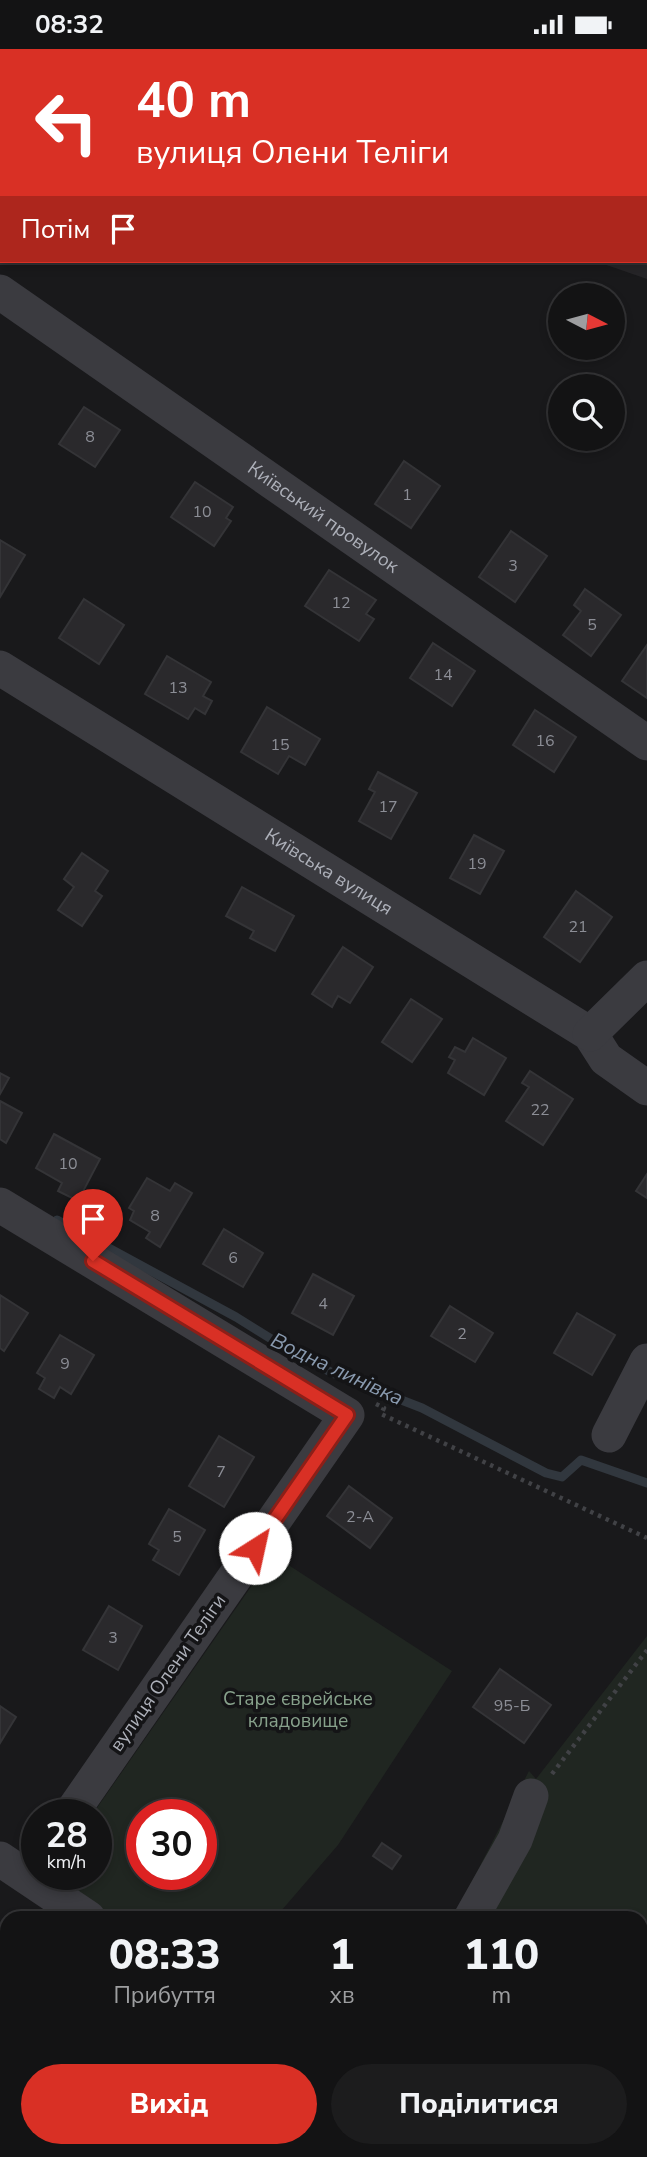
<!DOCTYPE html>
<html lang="uk">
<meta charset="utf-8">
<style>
:root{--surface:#131314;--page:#1c1c1d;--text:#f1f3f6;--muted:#9d9ea0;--line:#323234;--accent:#d93025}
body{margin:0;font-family:"Nunito Sans",sans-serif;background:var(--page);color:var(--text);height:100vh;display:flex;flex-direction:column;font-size:26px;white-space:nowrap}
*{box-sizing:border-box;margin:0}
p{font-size:23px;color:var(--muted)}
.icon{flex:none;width:38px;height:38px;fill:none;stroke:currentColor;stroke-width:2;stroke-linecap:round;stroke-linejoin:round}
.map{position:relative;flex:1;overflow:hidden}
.sheet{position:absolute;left:0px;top:1862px;width:648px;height:247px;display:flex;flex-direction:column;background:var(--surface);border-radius:21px 21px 0 0;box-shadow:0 4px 10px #0003,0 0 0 2px var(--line)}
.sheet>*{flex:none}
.hud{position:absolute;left:0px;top:0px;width:648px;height:214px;box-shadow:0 4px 10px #0003,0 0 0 2px var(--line);background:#d93025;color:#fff;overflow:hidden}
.needle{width:46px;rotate:96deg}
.buttons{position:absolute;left:548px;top:234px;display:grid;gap:14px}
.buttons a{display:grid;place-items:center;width:77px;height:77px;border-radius:50%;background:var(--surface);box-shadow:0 4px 10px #0003,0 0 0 2px var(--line);font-size:35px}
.speed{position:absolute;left:21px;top:1750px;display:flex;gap:14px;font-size:35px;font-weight:700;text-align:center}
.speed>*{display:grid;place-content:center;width:91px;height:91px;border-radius:50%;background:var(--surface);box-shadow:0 4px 10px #0003,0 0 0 2px var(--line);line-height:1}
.speed small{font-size:18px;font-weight:400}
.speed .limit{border:10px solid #d22;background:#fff;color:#111}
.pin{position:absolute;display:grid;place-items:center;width:60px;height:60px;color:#fff;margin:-72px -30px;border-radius:50% 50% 50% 0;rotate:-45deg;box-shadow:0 0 7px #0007}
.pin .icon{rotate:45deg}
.me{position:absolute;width:77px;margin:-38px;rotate:35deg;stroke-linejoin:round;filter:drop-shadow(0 0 5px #0008)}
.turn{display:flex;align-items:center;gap:24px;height:147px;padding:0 21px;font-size:32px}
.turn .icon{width:91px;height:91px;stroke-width:2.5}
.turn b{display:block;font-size:49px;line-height:60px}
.then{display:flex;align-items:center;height:66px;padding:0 21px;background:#0003;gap:14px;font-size:26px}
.eta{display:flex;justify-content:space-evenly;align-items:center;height:119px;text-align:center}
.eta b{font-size:42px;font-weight:800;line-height:49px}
.action{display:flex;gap:14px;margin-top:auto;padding:14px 21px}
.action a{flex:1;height:80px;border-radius:42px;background:var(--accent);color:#fff;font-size:28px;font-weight:800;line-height:80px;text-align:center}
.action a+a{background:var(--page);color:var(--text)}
.status{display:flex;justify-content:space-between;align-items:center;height:49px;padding:0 35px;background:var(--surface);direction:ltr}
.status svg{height:19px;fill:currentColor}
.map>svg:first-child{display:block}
.built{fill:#262528}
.green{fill:#202621;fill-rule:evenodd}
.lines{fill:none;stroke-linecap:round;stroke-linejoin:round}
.stream{stroke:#31373e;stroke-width:9}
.building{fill:#2a292c;stroke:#343437;stroke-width:2}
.path{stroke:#414246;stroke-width:4.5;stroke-dasharray:3.5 5;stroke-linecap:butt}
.minor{stroke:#3b3b40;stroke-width:35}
.route-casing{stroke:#8d1f18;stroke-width:18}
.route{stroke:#d93025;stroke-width:12}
.labels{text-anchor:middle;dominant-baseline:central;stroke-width:7;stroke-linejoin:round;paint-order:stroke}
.number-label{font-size:16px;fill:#8c8e96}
.street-label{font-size:19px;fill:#adb0b9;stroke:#141416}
.park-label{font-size:19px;fill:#87a18b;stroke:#141416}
.water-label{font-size:21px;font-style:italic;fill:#899aaf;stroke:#141416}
</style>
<div class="status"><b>08:32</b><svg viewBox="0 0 49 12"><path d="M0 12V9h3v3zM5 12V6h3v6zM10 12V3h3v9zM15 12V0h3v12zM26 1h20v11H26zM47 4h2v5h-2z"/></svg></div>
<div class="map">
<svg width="647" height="2108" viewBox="0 0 647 2108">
<rect width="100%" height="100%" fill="#19191b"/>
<polygon class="built" points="237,0 647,0 647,230 595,212 646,212 646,2"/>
<g class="green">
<path d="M 273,1506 L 452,1622 L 338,1796 L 275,1869 L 115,1869 L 47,1828 L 49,1825 L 96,1825 L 96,1766 L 92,1766 ZM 142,1766 L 201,1766 L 201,1825 L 142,1825 Z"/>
<polygon points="647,1587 647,2075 641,2083 640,1869 453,1869 529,1722 536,1730"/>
<polygon points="467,2102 626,2102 621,2108 478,2108"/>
</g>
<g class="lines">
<polyline class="stream" points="57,1171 236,1268 302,1309 337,1326 422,1359 546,1424 562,1428 581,1411 647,1434"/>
</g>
<g class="building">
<polygon points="0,0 32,1 2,2 0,64"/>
<polygon points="480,0 483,2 385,1 386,0"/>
<polygon points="646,107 647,108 646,170"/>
<polygon points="84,358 120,381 95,418 59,395"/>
<polygon points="404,412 440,437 411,479 375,455"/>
<polygon points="195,433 233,458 226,469 231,472 214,497 171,468"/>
<polygon points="511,482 547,507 515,553 479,528"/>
<polygon points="0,491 25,506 0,548"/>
<polygon points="329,521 376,551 366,565 374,570 359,592 305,557"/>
<polygon points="585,540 621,566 591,607 563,586 581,562 574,556"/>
<polygon points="84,550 124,576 99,615 59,589"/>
<polygon points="433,594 475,622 452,657 410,629"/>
<polygon points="647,596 647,649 622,632"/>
<polygon points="167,607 211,633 203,647 212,652 205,665 195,659 188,670 145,645"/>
<polygon points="267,658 320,690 305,716 289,707 278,725 241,703"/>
<polygon points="535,661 576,688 554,723 513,696"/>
<polygon points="378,723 417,744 391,790 359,772 375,743 369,740"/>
<polygon points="474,786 504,802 480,845 450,829"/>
<polygon points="82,804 108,822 95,842 102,847 82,877 58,861 74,838 64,830"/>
<polygon points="242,838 294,867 275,902 250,889 254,882 226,867"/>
<polygon points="576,842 612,868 580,913 544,888"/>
<polygon points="343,898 373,918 350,954 338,947 332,958 312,945"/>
<polygon points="411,950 442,970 412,1013 382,993"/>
<polygon points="473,989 506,1009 484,1046 448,1024 455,1011 449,1008 455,998 465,1003"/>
<polygon points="530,1022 573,1050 543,1096 506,1072 529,1038 522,1034"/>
<polygon points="0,1024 9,1029 0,1045"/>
<polygon points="0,1052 22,1064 6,1094 0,1090"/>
<polygon points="54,1085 100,1110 78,1152 58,1142 62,1134 36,1119"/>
<polygon points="647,1125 647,1149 636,1142"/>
<polygon points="147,1129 170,1142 175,1134 192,1144 160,1198 146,1189 150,1183 130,1171 134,1162 129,1159"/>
<polygon points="224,1180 263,1204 243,1238 203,1215"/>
<polygon points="313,1225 354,1247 333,1286 292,1264"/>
<polygon points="0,1246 28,1264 4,1302 0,1299"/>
<polygon points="450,1257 493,1284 475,1313 431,1287"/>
<polygon points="577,1264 615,1286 592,1326 554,1304"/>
<polygon points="60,1286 94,1306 71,1345 60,1338 54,1349 39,1340 45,1329 37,1324"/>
<polygon points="219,1387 254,1408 224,1458 189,1437"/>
<polygon points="349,1437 392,1469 370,1499 327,1467"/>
<polygon points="169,1460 205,1481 179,1526 153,1511 159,1501 149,1495"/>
<polygon points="109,1557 142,1577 118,1621 83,1601"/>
<polygon points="500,1620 551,1656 524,1694 473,1658"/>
<polygon points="0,1657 16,1668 0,1694"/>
<polygon points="382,1794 401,1807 392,1820 373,1807"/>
<polygon points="0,1900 7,1909 7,1937 0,1943"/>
<polygon points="159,2102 209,2102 212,2108 161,2108"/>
</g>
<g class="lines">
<g class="path">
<polyline points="376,1355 384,1359 381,1365 647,1489"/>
<polyline points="552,1725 647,1601"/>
</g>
<g class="minor">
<path id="s1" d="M 0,243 L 647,694"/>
<path id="s2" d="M 0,619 L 590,985 L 606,1010 L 647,1039"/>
<polyline points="590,985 647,929"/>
<polyline points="0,1156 347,1366 70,1766"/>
<polyline points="609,1386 647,1312"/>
<polyline points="0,1810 88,1869"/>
<polyline points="471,1869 515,1791 531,1747"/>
<polyline points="433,2102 444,2108"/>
<polyline points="330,2108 335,2102"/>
</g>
</g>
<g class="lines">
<defs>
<polyline id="route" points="93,1212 347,1366 255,1499"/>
</defs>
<use href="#route" class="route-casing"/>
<use href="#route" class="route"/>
</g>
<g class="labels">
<g class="number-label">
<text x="90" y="388">8</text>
<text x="407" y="446">1</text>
<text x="202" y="463">10</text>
<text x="513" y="517">3</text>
<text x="341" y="554">12</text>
<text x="592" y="576">5</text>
<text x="443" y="626">14</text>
<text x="178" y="639">13</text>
<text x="545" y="692">16</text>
<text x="280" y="696">15</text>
<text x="388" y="758">17</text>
<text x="477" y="815">19</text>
<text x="578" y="878">21</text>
<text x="540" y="1061">22</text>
<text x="68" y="1115">10</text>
<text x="155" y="1167">8</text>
<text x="233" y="1209">6</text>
<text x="323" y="1255">4</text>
<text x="462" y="1285">2</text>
<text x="65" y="1315">9</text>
<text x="221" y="1423">7</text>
<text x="360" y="1468">2-А</text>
<text x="177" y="1488">5</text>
<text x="113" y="1589">3</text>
<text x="512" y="1657">95-Б</text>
</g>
<g class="street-label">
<text stroke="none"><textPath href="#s1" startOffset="394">Київський провулок</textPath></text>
<text stroke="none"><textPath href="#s2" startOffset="387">Київська вулиця</textPath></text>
<text transform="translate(168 1624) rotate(-55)">вулиця Олени Теліги</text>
</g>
<g class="park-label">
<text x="298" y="1650">Старе єврейське<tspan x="298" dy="22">кладовище</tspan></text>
</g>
<g class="water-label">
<text transform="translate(337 1320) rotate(25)">Водна линівка</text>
</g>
</g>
</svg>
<div class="buttons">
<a><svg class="needle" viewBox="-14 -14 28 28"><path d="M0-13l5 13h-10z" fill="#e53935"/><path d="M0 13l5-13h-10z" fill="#9d9ea0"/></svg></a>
<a><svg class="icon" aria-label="search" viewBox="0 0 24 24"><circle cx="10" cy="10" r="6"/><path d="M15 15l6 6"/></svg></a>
</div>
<div class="speed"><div>28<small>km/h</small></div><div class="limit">30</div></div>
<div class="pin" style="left:93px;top:1212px;background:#d93025"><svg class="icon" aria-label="arrive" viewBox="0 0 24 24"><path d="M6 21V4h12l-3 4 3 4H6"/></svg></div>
<svg class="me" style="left:255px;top:1499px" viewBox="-20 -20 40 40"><circle r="19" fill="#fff"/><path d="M0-13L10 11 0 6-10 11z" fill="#d93025"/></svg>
<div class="hud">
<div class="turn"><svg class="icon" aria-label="left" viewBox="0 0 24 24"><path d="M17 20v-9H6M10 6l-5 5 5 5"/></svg><div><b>40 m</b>вулиця Олени Теліги</div></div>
<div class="then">Потім<svg class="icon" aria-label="arrive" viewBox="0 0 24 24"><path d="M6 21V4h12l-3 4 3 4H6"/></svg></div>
</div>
<section class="sheet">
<div class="eta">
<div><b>08:33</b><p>Прибуття</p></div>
<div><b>1</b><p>хв</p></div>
<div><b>110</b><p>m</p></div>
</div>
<div class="action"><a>Вихід</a><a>Поділитися</a></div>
</section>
</div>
